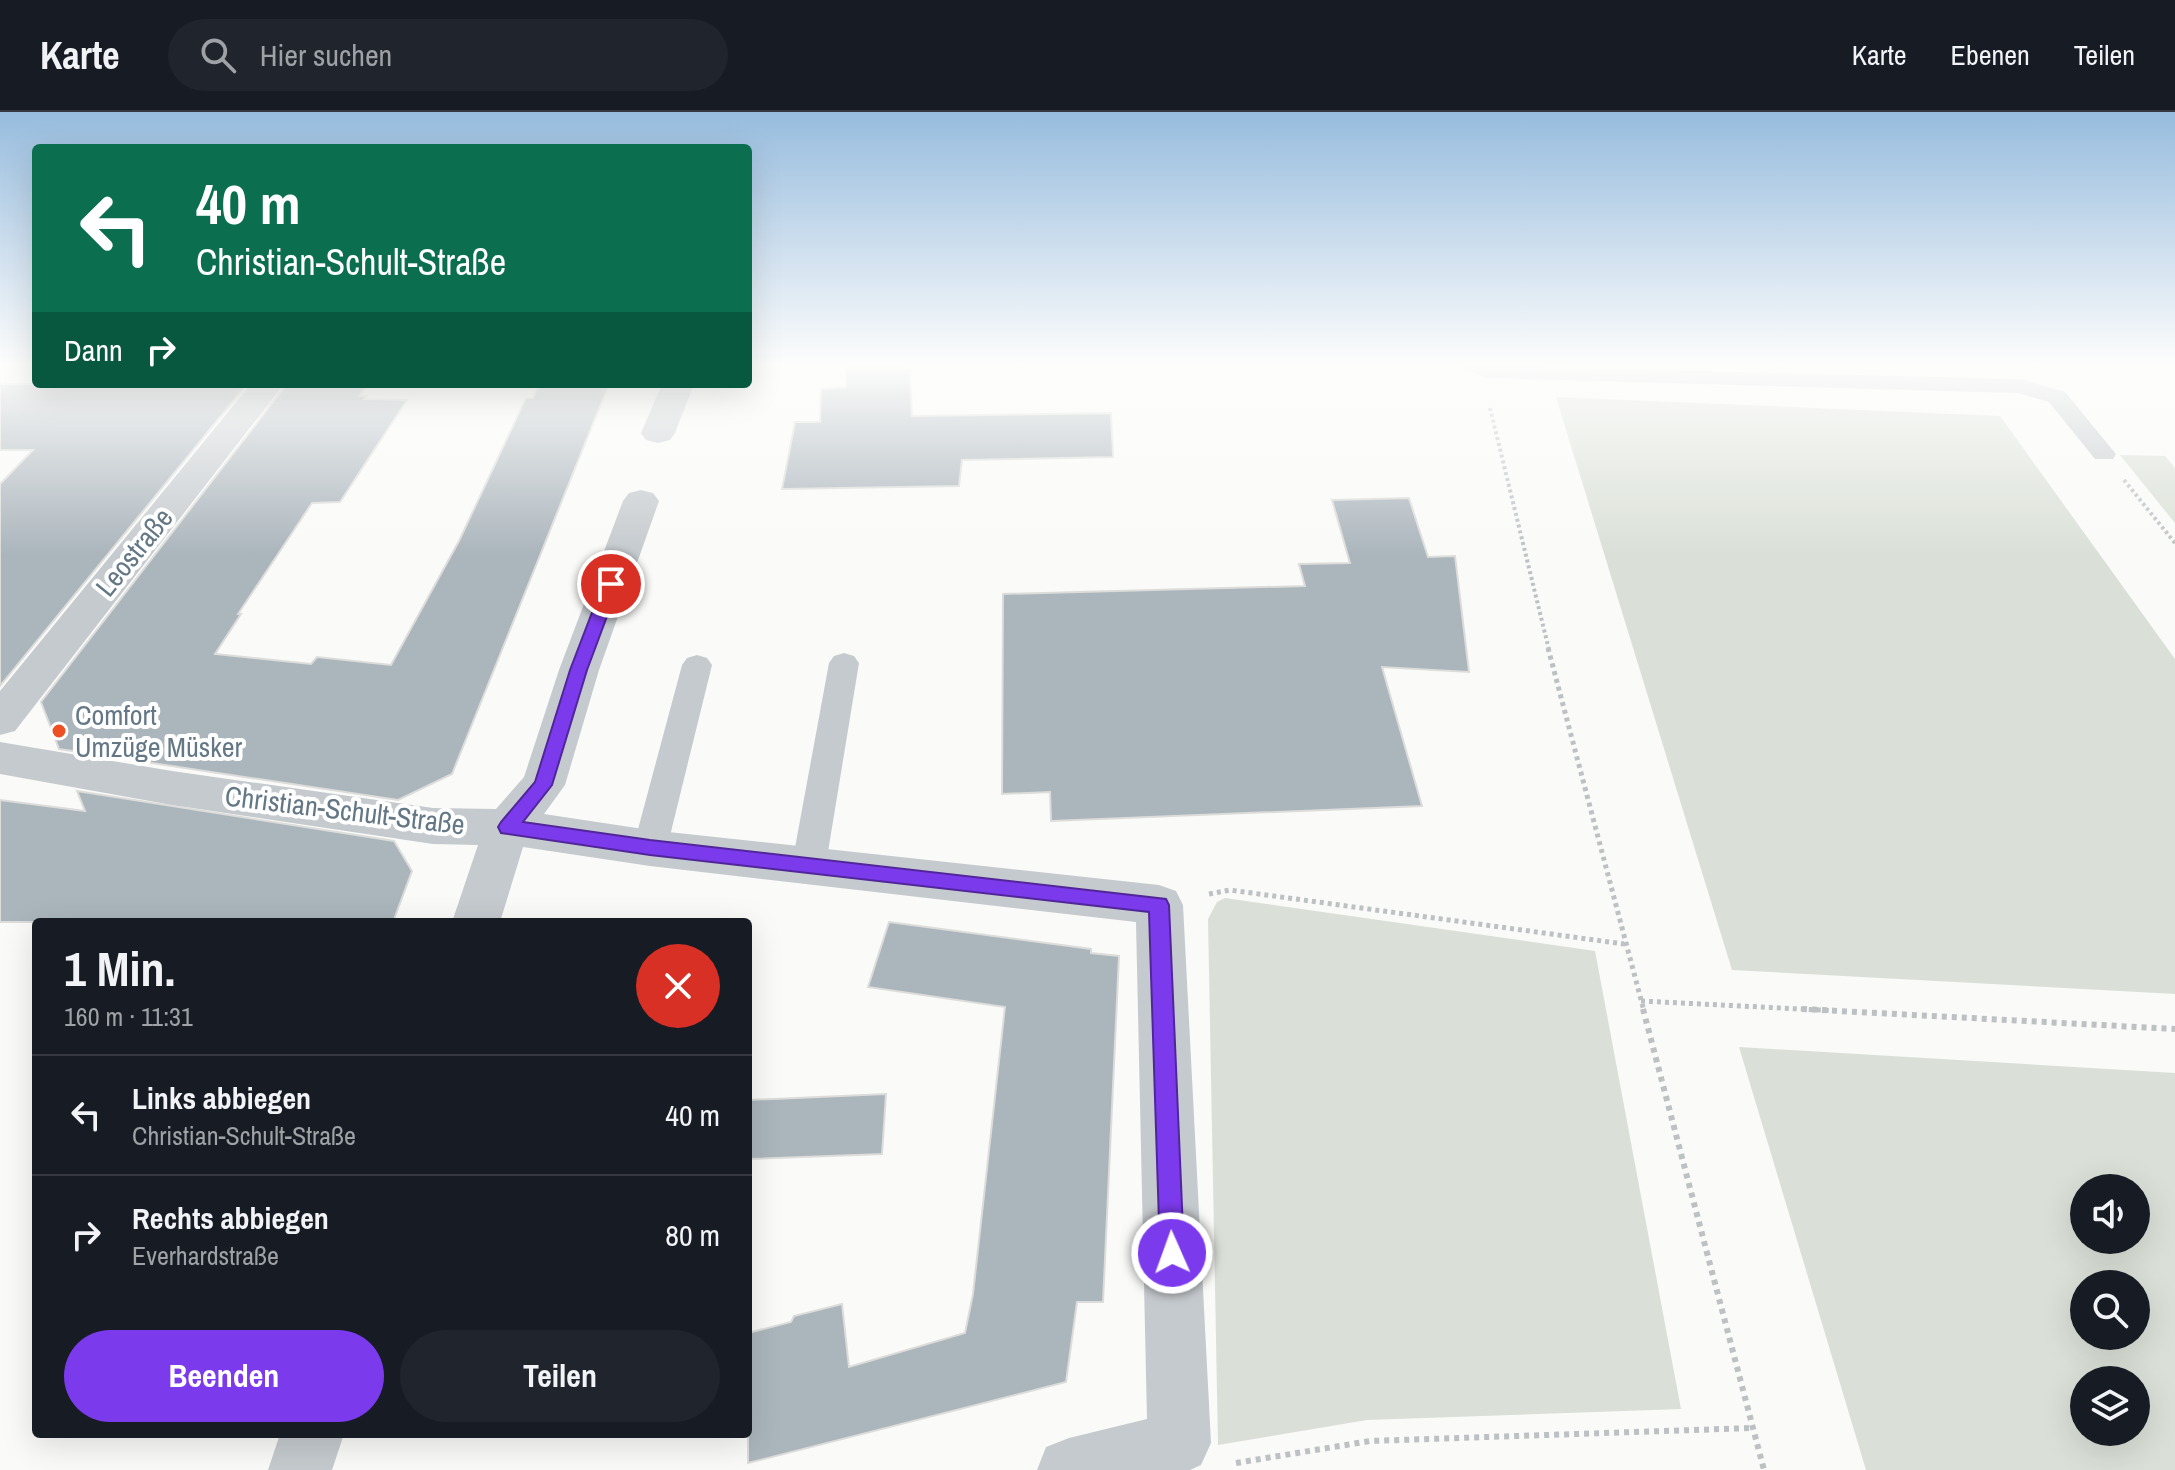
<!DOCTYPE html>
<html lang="de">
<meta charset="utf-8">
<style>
:root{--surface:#171b24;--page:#20242c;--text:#f1f3f6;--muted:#9ea1a6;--line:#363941;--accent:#7c3aed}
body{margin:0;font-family:"Archivo Narrow",sans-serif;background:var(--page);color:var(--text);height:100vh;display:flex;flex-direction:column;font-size:30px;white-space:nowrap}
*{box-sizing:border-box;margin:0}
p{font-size:26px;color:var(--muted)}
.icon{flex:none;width:44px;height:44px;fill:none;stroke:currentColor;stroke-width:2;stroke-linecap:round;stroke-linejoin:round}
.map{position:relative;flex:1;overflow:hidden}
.details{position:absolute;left:32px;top:806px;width:720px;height:520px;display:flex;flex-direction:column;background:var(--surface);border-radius:8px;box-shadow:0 8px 32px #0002}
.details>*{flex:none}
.hud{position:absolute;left:32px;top:32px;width:720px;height:244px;border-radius:8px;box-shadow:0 8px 32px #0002;background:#0b6e4f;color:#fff;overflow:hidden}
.fabs{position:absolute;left:2070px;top:1062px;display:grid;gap:16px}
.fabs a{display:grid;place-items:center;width:80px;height:80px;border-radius:50%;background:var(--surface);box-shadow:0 8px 32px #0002;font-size:40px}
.pin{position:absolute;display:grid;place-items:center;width:68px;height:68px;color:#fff;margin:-34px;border:4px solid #fff;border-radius:50%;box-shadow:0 2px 8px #0007}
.me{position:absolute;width:88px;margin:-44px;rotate:358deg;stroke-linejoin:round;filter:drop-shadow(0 0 6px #0008)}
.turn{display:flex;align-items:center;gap:28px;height:168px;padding:0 32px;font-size:36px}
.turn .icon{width:104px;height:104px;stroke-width:2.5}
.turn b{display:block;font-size:56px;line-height:68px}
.then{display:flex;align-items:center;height:76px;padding:0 32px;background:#0003;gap:16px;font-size:30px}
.round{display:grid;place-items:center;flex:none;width:84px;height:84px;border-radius:42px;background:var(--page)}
.head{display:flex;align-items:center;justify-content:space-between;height:136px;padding:0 32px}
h1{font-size:48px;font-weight:700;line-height:60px}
.cta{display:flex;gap:16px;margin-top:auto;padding:16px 32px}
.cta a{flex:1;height:92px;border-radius:48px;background:var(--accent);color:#fff;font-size:32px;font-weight:700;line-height:92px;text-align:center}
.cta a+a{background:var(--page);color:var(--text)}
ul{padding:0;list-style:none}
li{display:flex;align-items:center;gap:24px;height:120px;padding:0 32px;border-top:2px solid var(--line)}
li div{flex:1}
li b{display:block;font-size:30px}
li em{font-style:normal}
header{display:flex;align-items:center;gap:48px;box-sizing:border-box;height:112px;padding:0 40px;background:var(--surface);border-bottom:2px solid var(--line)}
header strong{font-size:38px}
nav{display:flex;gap:44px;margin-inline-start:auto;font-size:28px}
.search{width:560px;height:72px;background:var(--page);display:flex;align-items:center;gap:20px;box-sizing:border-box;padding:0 28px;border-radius:44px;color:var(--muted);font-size:30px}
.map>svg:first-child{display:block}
.green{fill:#dae0d7;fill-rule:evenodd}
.building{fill:#abb5bc;stroke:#dcdcda;stroke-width:2}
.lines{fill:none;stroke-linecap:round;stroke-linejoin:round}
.path-far2{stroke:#bdc1c4;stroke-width:4;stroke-dasharray:3 3;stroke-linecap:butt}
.path-far1{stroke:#bdc1c4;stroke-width:5;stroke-dasharray:4 4;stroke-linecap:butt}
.path{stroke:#bdc1c4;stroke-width:6;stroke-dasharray:5 5;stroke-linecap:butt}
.lane{fill:#c5cace;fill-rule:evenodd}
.street{fill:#c5cace;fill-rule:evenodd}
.route{fill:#7c3aed;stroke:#51269a;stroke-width:2}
.poi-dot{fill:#ed5025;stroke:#fff;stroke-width:3}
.labels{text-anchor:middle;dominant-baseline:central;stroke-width:8;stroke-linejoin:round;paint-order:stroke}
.street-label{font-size:28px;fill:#637785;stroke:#fff}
.poi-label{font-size:28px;fill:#637785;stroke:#fff;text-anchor:start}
</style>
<header>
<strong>Karte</strong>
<div class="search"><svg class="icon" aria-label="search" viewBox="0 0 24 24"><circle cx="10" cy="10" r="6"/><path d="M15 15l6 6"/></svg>Hier suchen</div>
<nav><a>Karte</a><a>Ebenen</a><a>Teilen</a></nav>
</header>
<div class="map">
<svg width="2175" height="1358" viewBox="0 0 2175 1358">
<rect width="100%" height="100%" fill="#fafaf8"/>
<g class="green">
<polygon points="1556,285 2000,304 2175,547 2175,882 1732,858"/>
<polygon points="2120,343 2165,344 2175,356 2175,411"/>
<polygon points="1225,786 1595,839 1681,1297 1367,1308 1218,1333 1208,807 1217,790"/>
<path d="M 1739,935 L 2175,961 L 2175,1358 L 1866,1358 ZM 2136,1076 L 2136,1128 L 2084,1128 L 2084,1076 ZM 2084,1172 L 2136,1172 L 2136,1224 L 2084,1224 ZM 2084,1268 L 2136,1268 L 2136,1320 L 2084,1320 Z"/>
</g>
<g class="building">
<polygon points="846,253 910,253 912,304 1111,301 1113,345 962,348 959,374 782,377 795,310 820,310 821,277 846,275"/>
<polygon points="0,272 247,272 0,574 0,372 33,338 0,338"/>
<polygon points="287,272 368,272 359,284 367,284 364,287 407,288 340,390 312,391 238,502 241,502 215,542 311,552 317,545 391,553 459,429 526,286 533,286 540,272 609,272 452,662 398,688 59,637 41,590"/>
<polygon points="1409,386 1428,445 1455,444 1469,560 1382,555 1422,694 1051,709 1050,680 1002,682 1003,482 1305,474 1299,452 1350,451 1332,388"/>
<polygon points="77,679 394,729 412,759 393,810 0,810 0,688 85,699"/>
<polygon points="889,810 1091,837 1091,841 1119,844 1103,1190 1077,1190 1066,1270 748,1351 748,1221 791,1210 794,1204 842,1192 849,1255 965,1221 973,1182 1005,895 868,875"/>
<polygon points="886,982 882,1042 748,1047 748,988"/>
</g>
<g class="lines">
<g class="path-far2">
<polyline points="1490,296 1549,538"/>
<polyline points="2124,368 2175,431"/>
</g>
<g class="path-far1">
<polyline points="1548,536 1644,899"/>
<polyline points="1209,782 1230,778 1624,832"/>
<polyline points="1641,889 1840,899"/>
</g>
<g class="path">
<polyline points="1643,897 1764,1358"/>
<polyline points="1802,897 2175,917"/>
<polyline points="1236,1351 1370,1329 1752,1316"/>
</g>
<g class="lane">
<polygon points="1463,253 2020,267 2065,280 2116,342 2113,347 2095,347 2049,290 2018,281 1487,266 1466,258"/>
<polygon points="844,541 854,544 859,551 826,752 821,762 809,766 797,762 792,752 829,551 834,544"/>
<polygon points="697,543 707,546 712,553 667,736 662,745 650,749 638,745 633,736 682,553 687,546"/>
</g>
<g class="street">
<polygon points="251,272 284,272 15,619 0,623 0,579"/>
<polygon points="662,272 694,272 675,321 670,328 658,331 646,328 641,321"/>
<polygon points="641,378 653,381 659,389 599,558 565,673 544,702 650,718 1159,773 1176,779 1183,793 1211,1331 1201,1353 1190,1358 1037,1358 1046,1335 1069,1326 1147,1307 1136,810 650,754 523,735 500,810 452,810 478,733 433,732 172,693 0,662 0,630 172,659 433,696 496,697 524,665 559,558 623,389 629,381"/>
<polygon points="280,1322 344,1322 332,1358 268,1358"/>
</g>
</g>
<linearGradient id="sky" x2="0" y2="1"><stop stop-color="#97bcde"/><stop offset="0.57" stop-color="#fdfdfc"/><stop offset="1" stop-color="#fdfdfc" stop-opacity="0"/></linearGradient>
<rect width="2175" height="443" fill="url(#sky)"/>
<polygon class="route" points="611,466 619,472 587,558 552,673 523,710 650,728 1166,787 1169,793 1184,1141 1180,1150 1172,1153 1164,1150 1160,1141 1149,800 650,743 501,721 498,715 501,710 535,670 570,558 603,472"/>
<circle class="poi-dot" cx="59" cy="619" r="8"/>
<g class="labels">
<g class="street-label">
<text transform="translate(134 440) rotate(-51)">Leostraße</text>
<text transform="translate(345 698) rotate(7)">Christian-Schult-Straße</text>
</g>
<g class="poi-label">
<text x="75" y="603">Comfort<tspan x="75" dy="32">Umzüge Müsker</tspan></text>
</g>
</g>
</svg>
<div class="fabs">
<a><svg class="icon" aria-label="sound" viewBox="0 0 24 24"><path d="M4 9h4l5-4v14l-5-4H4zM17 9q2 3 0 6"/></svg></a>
<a><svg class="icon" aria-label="search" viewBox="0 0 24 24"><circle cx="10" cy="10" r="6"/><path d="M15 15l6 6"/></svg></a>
<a><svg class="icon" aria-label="layers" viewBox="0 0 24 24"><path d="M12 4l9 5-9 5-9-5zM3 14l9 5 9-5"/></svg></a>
</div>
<div class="pin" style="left:611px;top:472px;background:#d93025"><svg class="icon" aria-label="arrive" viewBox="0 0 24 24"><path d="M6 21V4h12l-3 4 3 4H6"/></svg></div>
<svg class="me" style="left:1172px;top:1141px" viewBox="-20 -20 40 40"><circle r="17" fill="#7c3aed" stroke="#fff" stroke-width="3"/><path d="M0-11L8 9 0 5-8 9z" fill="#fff"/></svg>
<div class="hud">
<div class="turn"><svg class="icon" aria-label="left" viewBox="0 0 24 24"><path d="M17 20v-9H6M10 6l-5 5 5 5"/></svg><div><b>40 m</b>Christian-Schult-Straße</div></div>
<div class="then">Dann<svg class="icon" aria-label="right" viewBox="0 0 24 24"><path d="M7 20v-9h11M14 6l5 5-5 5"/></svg></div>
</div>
<section class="details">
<div class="head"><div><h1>1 Min.</h1><p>160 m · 11:31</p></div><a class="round" style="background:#d93025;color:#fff"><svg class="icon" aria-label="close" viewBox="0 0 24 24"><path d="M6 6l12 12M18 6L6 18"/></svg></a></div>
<ul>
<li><svg class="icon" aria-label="left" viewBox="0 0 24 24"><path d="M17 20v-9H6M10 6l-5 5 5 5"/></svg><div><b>Links abbiegen</b><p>Christian-Schult-Straße</p></div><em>40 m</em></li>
<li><svg class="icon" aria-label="right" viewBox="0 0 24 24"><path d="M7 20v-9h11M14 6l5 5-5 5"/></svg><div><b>Rechts abbiegen</b><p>Everhardstraße</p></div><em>80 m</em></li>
</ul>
<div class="cta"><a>Beenden</a><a>Teilen</a></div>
</section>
</div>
